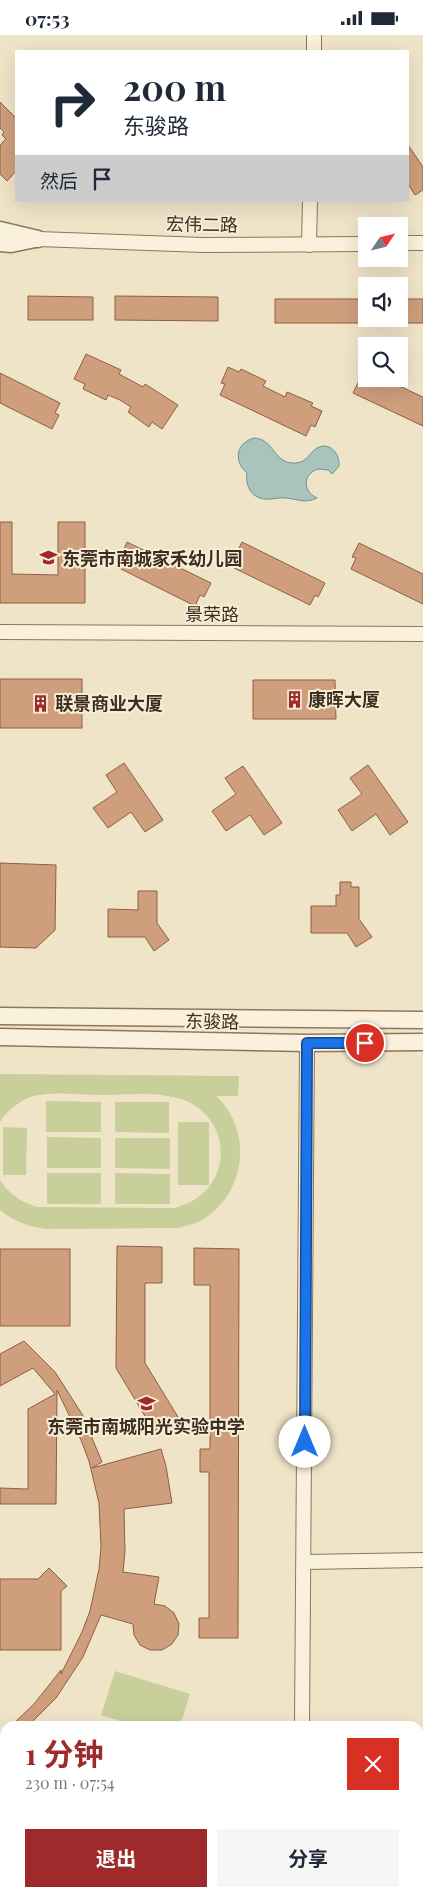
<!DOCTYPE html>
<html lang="zh">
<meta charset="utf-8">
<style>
:root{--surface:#fff;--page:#f6f6f7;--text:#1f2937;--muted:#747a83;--accent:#9e2a2b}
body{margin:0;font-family:"Playfair Display","Noto Sans SC",serif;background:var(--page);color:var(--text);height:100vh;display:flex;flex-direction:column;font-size:19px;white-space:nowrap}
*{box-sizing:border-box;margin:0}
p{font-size:16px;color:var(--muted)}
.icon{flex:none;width:28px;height:28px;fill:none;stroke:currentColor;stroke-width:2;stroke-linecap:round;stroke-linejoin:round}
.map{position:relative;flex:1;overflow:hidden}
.details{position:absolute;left:0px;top:1686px;width:424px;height:176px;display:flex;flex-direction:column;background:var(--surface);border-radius:15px 15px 0 0;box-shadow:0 5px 20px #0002}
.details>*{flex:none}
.guide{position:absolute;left:15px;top:15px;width:394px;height:152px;border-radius:0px;box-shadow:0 5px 20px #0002;background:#fff;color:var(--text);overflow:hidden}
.needle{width:32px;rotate:55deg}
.fabs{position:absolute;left:358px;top:182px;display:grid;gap:10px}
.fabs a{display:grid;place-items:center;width:50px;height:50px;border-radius:0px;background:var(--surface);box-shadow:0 5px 20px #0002;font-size:25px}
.pin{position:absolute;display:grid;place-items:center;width:42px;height:42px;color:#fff;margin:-21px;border:2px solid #fff;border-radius:50%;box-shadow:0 1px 5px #0007}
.me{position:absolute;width:55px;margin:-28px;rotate:0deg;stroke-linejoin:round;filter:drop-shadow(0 0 4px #0008)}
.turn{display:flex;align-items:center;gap:18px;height:105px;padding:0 25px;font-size:22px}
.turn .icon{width:65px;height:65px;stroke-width:2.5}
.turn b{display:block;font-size:35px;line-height:42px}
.then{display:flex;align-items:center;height:48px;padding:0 25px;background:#0003;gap:10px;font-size:19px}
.round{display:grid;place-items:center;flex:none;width:52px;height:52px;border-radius:0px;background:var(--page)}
.overview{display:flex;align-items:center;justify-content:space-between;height:85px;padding:0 25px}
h1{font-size:30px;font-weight:700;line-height:38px;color:var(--accent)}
.button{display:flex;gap:10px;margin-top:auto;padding:10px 25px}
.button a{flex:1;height:58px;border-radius:0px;background:var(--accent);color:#fff;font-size:20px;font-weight:700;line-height:58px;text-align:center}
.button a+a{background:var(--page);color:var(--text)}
.status{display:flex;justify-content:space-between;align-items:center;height:35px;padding:0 25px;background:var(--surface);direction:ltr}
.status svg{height:14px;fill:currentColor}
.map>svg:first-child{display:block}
.green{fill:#c9cf9b}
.water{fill:#a9c4bc;stroke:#6f938a}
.building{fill:#cf9f7d;stroke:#8d5f41}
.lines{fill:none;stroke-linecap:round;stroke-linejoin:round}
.minor-casing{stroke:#8d765c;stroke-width:16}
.tertiary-casing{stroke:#8d765c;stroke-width:19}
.minor{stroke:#faf1dc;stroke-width:14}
.tertiary{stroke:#faf1dc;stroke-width:16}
.route-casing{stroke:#114b97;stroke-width:12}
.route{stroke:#1a73e8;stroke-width:9}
.labels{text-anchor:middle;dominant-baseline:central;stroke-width:4;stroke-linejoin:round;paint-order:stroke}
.street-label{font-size:18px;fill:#3d2e20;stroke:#f7eed8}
.poi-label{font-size:18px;font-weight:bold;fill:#3d2e20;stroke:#f7eed8;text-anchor:start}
</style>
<div class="status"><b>07:53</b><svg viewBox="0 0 49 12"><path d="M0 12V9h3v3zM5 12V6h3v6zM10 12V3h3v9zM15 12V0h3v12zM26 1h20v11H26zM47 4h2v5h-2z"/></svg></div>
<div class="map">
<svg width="423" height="1862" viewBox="0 0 423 1862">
<rect width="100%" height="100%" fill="#f0e4c8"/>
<g class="green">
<path d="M 0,1039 L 239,1041 L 238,1061 L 216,1061 C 252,1094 247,1154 207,1182 C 199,1188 189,1190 179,1193 L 47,1194 C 30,1192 14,1187 0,1175 L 0,1145 C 9,1160 22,1167 37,1172 L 175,1173 C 195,1167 211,1156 218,1135 C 223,1120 221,1104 214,1091 C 192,1050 138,1060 100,1060 C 77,1060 50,1055 28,1063 C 17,1068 6,1077 0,1087 Z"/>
<polygon points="46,1066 101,1067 101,1097 46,1097"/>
<polygon points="115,1067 169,1067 169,1098 115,1097"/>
<rect x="178" y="1087" width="31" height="63"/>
<polygon points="3,1092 27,1093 26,1140 3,1140"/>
<polygon points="47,1102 101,1103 101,1133 47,1133"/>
<polygon points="115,1103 170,1103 170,1134 115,1133"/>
<rect x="47" y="1138" width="54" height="31"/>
<polygon points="115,1138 170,1139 170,1169 115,1169"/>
<polygon points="115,1636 190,1659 180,1691 136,1691 101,1680"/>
</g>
<path class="water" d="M 254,403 C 275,404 273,429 295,428 C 307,428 309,418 317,413 C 330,406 340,419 339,431 L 332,439 L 328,435 L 318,434 C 303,439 302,456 317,463 C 304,469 298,464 286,463 C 279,462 272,465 265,464 C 251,463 245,450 247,438 C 233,426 236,408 254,403 Z"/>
<g class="building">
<polygon points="0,67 16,83 16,136 7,146 0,139 0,110 6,104 2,100 4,97 0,93"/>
<polygon points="408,110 423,132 423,155 415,160 408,149"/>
<polygon points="28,261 93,262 93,285 28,285"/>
<polygon points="115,261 218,262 218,286 115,285"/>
<rect x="275" y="264" width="87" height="24"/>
<rect x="399" y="264" width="24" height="24"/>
<polygon points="86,319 121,335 119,339 143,352 145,349 178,370 162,394 152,387 149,392 128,377 131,372 120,365 108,360 106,365 83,354 85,349 74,344"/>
<polygon points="228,332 239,337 241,334 266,346 263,351 285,362 287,357 313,368 311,371 322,376 315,392 311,390 306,401 220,360 225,349 221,348"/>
<polygon points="0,338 60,368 55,378 59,380 52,394 0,368"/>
<polygon points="360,344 400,344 397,350 423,362 423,391 353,358"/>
<polygon points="0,487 12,487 12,539 58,540 58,487 85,487 85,568 0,568"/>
<polygon points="127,507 211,548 204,562 200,560 195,571 119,533 124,523 121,521"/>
<polygon points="242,507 325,548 318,562 315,560 310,570 234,533 239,522 235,521"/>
<polygon points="359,508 423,539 423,569 351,534 356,523 352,522"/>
<rect x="0" y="644" width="82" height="49"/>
<polygon points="253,645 335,645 336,684 253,684"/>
<polygon points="124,728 163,785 145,797 131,777 108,793 93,773 117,757 106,740"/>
<polygon points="368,730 408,787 390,800 376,779 352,796 338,775 362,759 350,743"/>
<polygon points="243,731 282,788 264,800 250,780 226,796 212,776 236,759 225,743"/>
<polygon points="0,828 56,830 55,895 36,913 0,912"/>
<polygon points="340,847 351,847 351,852 359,852 359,884 372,902 356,912 347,898 311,898 311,871 336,871 336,860 340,860"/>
<polygon points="138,856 157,856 157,888 169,905 154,916 145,902 108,902 108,874 138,875"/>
<polygon points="117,1211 162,1212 162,1248 145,1248 145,1328 178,1382 154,1396 116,1333"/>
<polygon points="194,1213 239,1214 238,1603 199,1603 199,1583 209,1583 209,1437 200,1437 200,1414 210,1414 210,1250 194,1250"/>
<rect x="0" y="1214" width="70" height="77"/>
<polygon points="24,1306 55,1337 82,1379 102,1427 92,1433 161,1414 166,1431 172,1468 124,1474 125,1516 123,1537 159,1542 154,1569 165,1571 174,1578 179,1589 178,1600 172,1609 162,1615 150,1615 140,1610 134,1600 133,1589 101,1580 83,1622 56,1663 28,1691 11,1691 34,1669 61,1635 61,1639 82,1597 90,1576 99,1534 101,1512 99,1468 89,1426 81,1405 57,1355 56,1469 0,1469 0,1453 28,1454 28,1374 55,1359 33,1333 0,1351 0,1319"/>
<polygon points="49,1533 67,1551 61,1556 61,1615 0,1615 0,1544 38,1544"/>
</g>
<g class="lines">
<defs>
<g id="minor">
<polyline points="314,16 314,0"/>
<polyline points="38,204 203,210 366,209"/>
<polyline points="399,208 423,208"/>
<polyline points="309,210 310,166"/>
<polyline points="0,597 423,599"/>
<polyline points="304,1527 423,1525"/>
<polyline points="302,1691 307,1008"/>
<polyline points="299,1862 299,1858"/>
</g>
<g id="tertiary">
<polyline points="0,195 38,204"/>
<polyline points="0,208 11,209 35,204"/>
<polyline points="0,981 423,985"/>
<polyline points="0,1002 307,1008 423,1007"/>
</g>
</defs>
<use href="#minor" class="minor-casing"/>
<use href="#tertiary" class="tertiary-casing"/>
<use href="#minor" class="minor"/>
<use href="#tertiary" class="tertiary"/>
</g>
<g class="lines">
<defs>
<polyline id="route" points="305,1407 307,1008 365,1008"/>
</defs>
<use href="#route" class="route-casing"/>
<use href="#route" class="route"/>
</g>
<defs>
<symbol id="school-bare" viewBox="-9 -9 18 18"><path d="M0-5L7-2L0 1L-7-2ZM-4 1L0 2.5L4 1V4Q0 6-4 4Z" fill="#9e2a2b" stroke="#f7eed8" stroke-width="2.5" paint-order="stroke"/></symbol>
<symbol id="building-bare" viewBox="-9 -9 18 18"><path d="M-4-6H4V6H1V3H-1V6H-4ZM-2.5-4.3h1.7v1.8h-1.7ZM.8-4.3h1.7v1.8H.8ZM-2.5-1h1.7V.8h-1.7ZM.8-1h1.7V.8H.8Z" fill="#9e2a2b" stroke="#f7eed8" stroke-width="2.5" paint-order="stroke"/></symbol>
</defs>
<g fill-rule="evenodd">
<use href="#school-bare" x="36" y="510" width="25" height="25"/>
<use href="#building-bare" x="282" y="652" width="25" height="25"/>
<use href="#building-bare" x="28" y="656" width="25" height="25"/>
<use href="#school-bare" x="134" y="1356" width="25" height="25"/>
</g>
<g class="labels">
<g class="street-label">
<text transform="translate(202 189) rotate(1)">宏伟二路</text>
<text x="212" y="579">景荣路</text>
<text transform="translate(212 986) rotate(1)">东骏路</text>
</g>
<g class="poi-label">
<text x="62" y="523">东莞市南城家禾幼儿园</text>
<text x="308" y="664">康晖大厦</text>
<text x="55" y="668">联景商业大厦</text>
<text x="146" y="1391" text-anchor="middle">东莞市南城阳光实验中学</text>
</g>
</g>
</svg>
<div class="fabs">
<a><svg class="needle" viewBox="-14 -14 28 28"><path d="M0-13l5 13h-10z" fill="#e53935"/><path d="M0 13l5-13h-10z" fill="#747a83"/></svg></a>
<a><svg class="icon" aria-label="sound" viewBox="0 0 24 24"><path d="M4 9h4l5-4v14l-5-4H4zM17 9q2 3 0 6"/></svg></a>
<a><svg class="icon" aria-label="search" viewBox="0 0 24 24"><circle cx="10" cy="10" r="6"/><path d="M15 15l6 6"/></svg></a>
</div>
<div class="pin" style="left:365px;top:1008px;background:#d93025"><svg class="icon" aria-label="arrive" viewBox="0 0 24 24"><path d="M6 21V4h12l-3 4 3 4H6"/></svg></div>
<svg class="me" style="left:305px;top:1407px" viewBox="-20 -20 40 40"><circle r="19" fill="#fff"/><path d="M0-13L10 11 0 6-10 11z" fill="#1a73e8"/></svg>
<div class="guide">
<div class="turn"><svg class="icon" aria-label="right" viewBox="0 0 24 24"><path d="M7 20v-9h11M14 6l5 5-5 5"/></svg><div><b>200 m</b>东骏路</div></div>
<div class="then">然后<svg class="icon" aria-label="arrive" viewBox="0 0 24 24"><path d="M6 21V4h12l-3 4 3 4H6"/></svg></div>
</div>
<section class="details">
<div class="overview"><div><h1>1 分钟</h1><p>230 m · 07:54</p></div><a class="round" style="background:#d93025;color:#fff"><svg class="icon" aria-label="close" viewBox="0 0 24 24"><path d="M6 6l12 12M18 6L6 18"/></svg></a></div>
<div class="button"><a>退出</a><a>分享</a></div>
</section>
</div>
